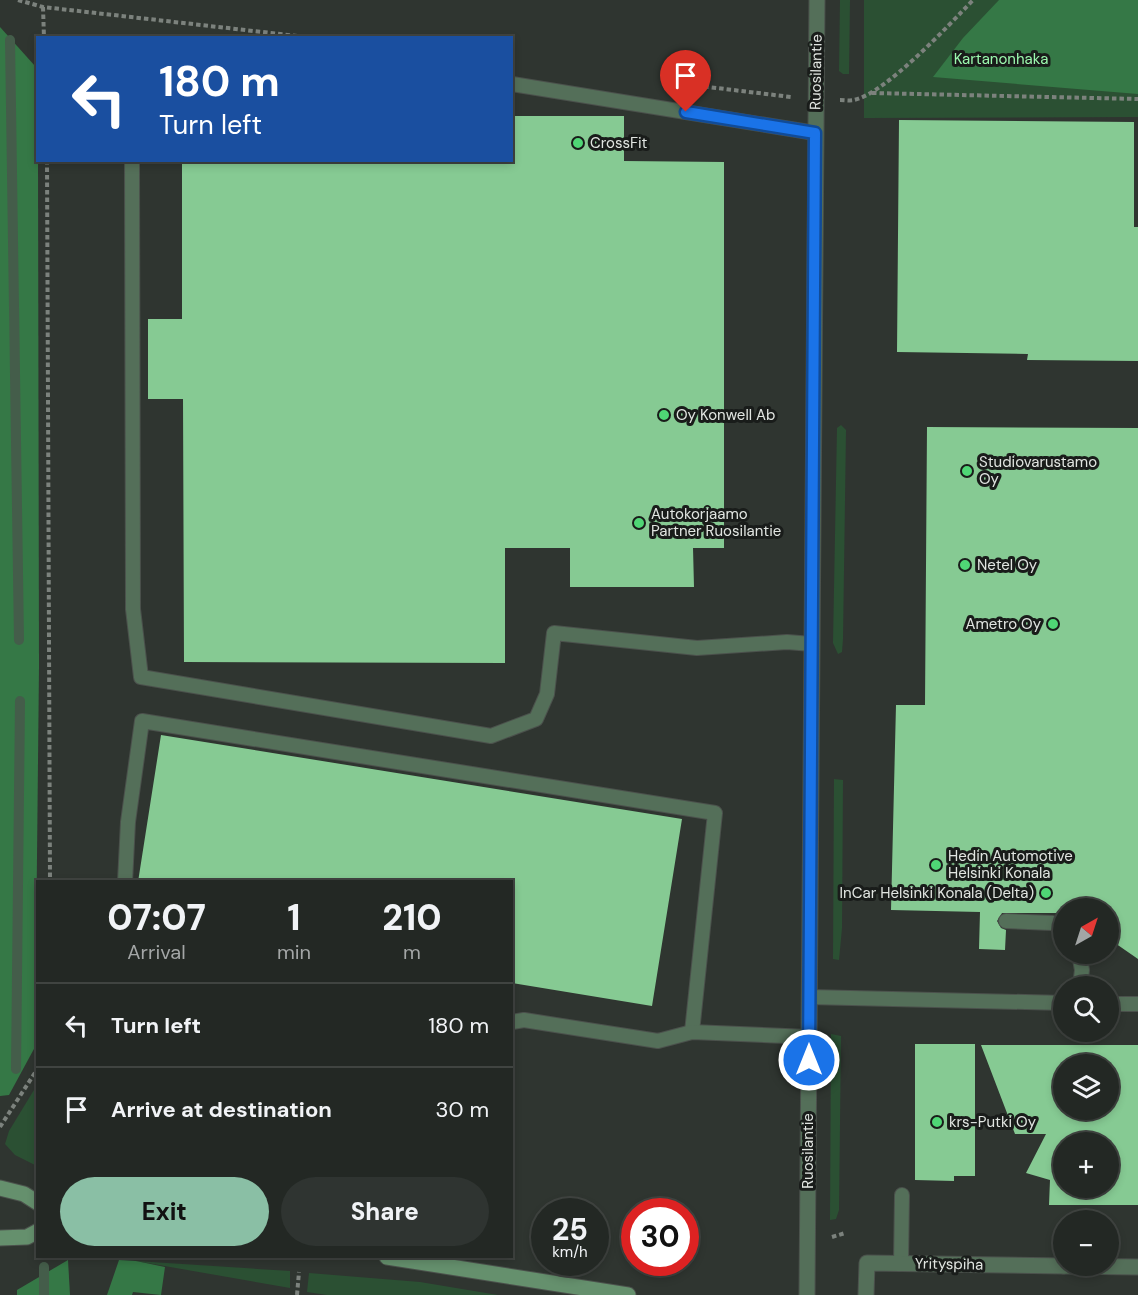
<!DOCTYPE html>
<meta charset="utf-8">
<style>
:root{--surface:#232824;--page:#2f3431;--text:#f1f3f6;--muted:#a3a6a6;--line:#404441;--accent:#8abfa5}
body{margin:0;font-family:"DM Sans",sans-serif;background:var(--page);color:var(--text);height:100vh;display:flex;flex-direction:column;font-size:22px;white-space:nowrap}
*{box-sizing:border-box;margin:0}
p{font-size:20px;color:var(--muted)}
.icon{flex:none;width:33px;height:33px;fill:none;stroke:currentColor;stroke-width:2;stroke-linecap:round;stroke-linejoin:round}
.map{position:relative;flex:1;overflow:hidden}
.panel{position:absolute;left:36px;top:880px;width:477px;height:378px;display:flex;flex-direction:column;background:var(--surface);border-radius:0px;box-shadow:0 3px 9px #0003,0 0 0 2px var(--line)}
.panel>*{flex:none}
.guide{position:absolute;left:36px;top:36px;width:477px;height:126px;border-radius:0px;box-shadow:0 3px 9px #0003,0 0 0 2px var(--line);background:#1a4fa0;color:#fff;overflow:hidden}
.needle{width:39px;rotate:39deg}
.tools{position:absolute;left:1053px;top:898px;display:grid;gap:12px}
.tools a{display:grid;place-items:center;width:66px;height:66px;border-radius:50%;background:var(--surface);box-shadow:0 3px 9px #0003,0 0 0 2px var(--line);font-size:30px}
.speed{position:absolute;left:531px;top:1198px;display:flex;gap:12px;font-size:30px;font-weight:700;text-align:center}
.speed>*{display:grid;place-content:center;width:78px;height:78px;border-radius:50%;background:var(--surface);box-shadow:0 3px 9px #0003,0 0 0 2px var(--line);line-height:1}
.speed small{font-size:15px;font-weight:400}
.speed .limit{border:9px solid #d22;background:#fff;color:#111}
.pin{position:absolute;display:grid;place-items:center;width:51px;height:51px;color:#fff;margin:-62px -26px;border-radius:50% 50% 50% 0;rotate:-45deg;box-shadow:0 0 6px #0007}
.pin .icon{rotate:45deg}
.me{position:absolute;width:66px;margin:-33px;rotate:0deg;stroke-linejoin:round;filter:drop-shadow(0 0 4px #0008)}
.turn{display:flex;align-items:center;gap:21px;height:126px;padding:0 24px;font-size:27px}
.turn .icon{width:78px;height:78px;stroke-width:2.5}
.turn b{display:block;font-size:42px;line-height:51px}
.eta{display:flex;justify-content:space-evenly;align-items:center;height:102px;text-align:center}
.eta b{font-size:36px;font-weight:800;line-height:42px}
.primary-button{display:flex;gap:12px;margin-top:auto;padding:12px 24px}
.primary-button a{flex:1;height:69px;border-radius:36px;background:var(--accent);color:#111;font-size:24px;font-weight:800;line-height:69px;text-align:center}
.primary-button a+a{background:var(--page);color:var(--text)}
ul{padding:0;list-style:none}
li{display:flex;align-items:center;gap:18px;height:84px;padding:0 24px;border-top:2px solid var(--line)}
li div{flex:1}
li b{display:block;font-size:22px}
li em{font-style:normal}
.map>svg:first-child{display:block}
.green{fill:#2b5033}
.forest{fill:#357846}
.lines{fill:none;stroke-linecap:round;stroke-linejoin:round}
.stream{stroke:#445d4a;stroke-width:10}
.building{fill:#86ca93;fill-rule:evenodd}
.lane-casing{stroke:#4b514c;stroke-width:16}
.street-casing{stroke:#4b514c;stroke-width:17}
.secondary-casing{stroke:#4b514c;stroke-width:17}
.path{stroke:#7c827d;stroke-width:4;stroke-dasharray:4.5 3;stroke-linecap:butt}
.lane{stroke:#546f59;stroke-width:14}
.street{stroke:#546f59;stroke-width:15}
.secondary{stroke:#65906d;stroke-width:15}
.route-casing{stroke:#114b97;stroke-width:15}
.route{stroke:#1a73e8;stroke-width:10}
.poi-dot{fill:#4fd675;stroke:#191c1a;stroke-width:2}
.labels{text-anchor:middle;dominant-baseline:central;stroke-width:6;stroke-linejoin:round;paint-order:stroke}
.park-label{font-size:15px;fill:#9bf8ae;stroke:#191c1a}
.street-label{font-size:15px;fill:#e1e5e1;stroke:#191c1a}
.poi-label{font-size:15px;fill:#e1e5e1;stroke:#191c1a;text-anchor:start}
</style>
<div class="map">
<svg width="1138" height="1295" viewBox="0 0 1138 1295">
<rect width="100%" height="100%" fill="#2f3530"/>
<g class="green">
<polygon points="840,0 850,0 849,74 843,74 839,71"/>
<polygon points="864,0 1138,0 1138,117 864,118"/>
<polygon points="841,425 846,430 843,639 842,652 838,654 833,643 837,428"/>
<polygon points="834,779 843,780 842,928 839,960 833,959"/>
<polygon points="831,1034 841,1036 839,1210 836,1219 830,1220"/>
<polygon points="37,1085 38,1165 37,1166 15,1155 5,1144 9,1131"/>
<polygon points="136,1261 290,1271 290,1288"/>
<polygon points="309,1273 420,1282 498,1295 327,1295 307,1292"/>
</g>
<g class="forest">
<polygon points="999,0 1138,0 1138,94 933,77 963,38"/>
<polygon points="0,27 35,66 38,161 39,667 35,1047 9,1095 0,1096"/>
<polygon points="68,1260 70,1295 17,1295 17,1290"/>
<polygon points="119,1260 136,1261 165,1267 161,1295 133,1292 132,1295 107,1295"/>
</g>
<g class="lines">
<g class="stream">
<polyline points="10,40 19,640"/>
<polyline points="16,1069 20,701"/>
<polyline points="44,1267 44,1295"/>
</g>
</g>
<g class="building">
<polygon points="512,116 624,116 624,161 724,162 724,548 693,548 694,587 570,587 570,548 505,548 505,663 184,662 183,399 148,399 148,319 182,319 182,160 512,160"/>
<polygon points="899,120 1134,122 1134,227 1138,227 1138,361 1027,360 1028,354 897,352"/>
<polygon points="927,427 1138,428 1138,959 1112,941 1112,914 1108,914 1108,909 1064,909 1064,913 1002,913 997,921 1001,928 1006,930 1005,950 979,949 980,912 891,910 896,705 925,705"/>
<polygon points="161,735 682,819 652,1006 512,983 512,882 138,882"/>
<polygon points="915,1044 975,1044 975,1176 954,1176 954,1181 915,1180"/>
<path d="M 981,1045 L 1138,1045 L 1138,1205 L 1049,1205 L 1050,1180 L 1026,1173 L 1046,1134 L 1015,1134 ZM 1064,1065 L 1108,1065 L 1108,1110 L 1064,1110 ZM 1064,1143 L 1108,1143 L 1108,1188 L 1064,1188 Z"/>
</g>
<g class="lines">
<defs>
<g id="lane">
<polyline points="512,84 815,133"/>
<polyline points="132,160 133,609 141,677 491,736 536,719 547,694 554,633 697,648 787,642 812,644"/>
<polyline points="125,882 128,822 142,721 715,813 692,1032"/>
<polyline points="1006,921 1052,923 1064,927"/>
<polyline points="1079,954 1082,970 1080,987"/>
<polyline points="809,997 1064,1003"/>
<polyline points="1108,1004 1138,1004"/>
<polyline points="512,1022 524,1020 658,1041 692,1032 809,1037"/>
<polyline points="901,1264 902,1195"/>
</g>
<g id="street">
<polyline points="1064,1266 1138,1267"/>
<polyline points="807,1295 817,0"/>
<polyline points="866,1295 867,1263 1064,1266"/>
</g>
<g id="secondary">
<polyline points="0,1188 24,1194 38,1203"/>
<polyline points="0,1238 27,1237 38,1231"/>
<polyline points="387,1257 628,1295"/>
</g>
</defs>
<use href="#lane" class="lane-casing"/>
<use href="#street" class="street-casing"/>
<use href="#secondary" class="secondary-casing"/>
<g class="path">
<polyline points="18,0 43,7 315,38"/>
<polyline points="43,7 44,38"/>
<polyline points="667,82 791,97"/>
<polyline points="872,93 1138,99"/>
<path d="M 840,100 C 845,100 850,101 854,100 C 886,93 949,25 973,0"/>
<polyline points="47,160 50,882"/>
<polyline points="0,1127 38,1068"/>
<polyline points="832,1237 845,1233"/>
<polyline points="297,1295 299,1272"/>
</g>
<use href="#lane" class="lane"/>
<use href="#street" class="street"/>
<use href="#secondary" class="secondary"/>
</g>
<g class="lines">
<defs>
<polyline id="route" points="686,112 815,133 809,1060"/>
</defs>
<use href="#route" class="route-casing"/>
<use href="#route" class="route"/>
</g>
<g class="poi-dot">
<circle cx="578" cy="143" r="6"/>
<circle cx="664" cy="415" r="6"/>
<circle cx="967" cy="471" r="6"/>
<circle cx="639" cy="523" r="6"/>
<circle cx="965" cy="565" r="6"/>
<circle cx="1053" cy="624" r="6"/>
<circle cx="936" cy="865" r="6"/>
<circle cx="1046" cy="893" r="6"/>
<circle cx="937" cy="1122" r="6"/>
</g>
<g class="labels">
<g class="park-label">
<text x="1001" y="59">Kartanonhaka</text>
</g>
<g class="street-label">
<text transform="translate(816 72) rotate(-89)">Ruosilantie</text>
<text transform="translate(808 1151) rotate(-90)">Ruosilantie</text>
<text transform="translate(949 1264) rotate(1)">Yrityspiha</text>
</g>
<g class="poi-label">
<text x="590" y="143">CrossFit</text>
<text x="676" y="415">Oy Konwell Ab</text>
<text x="979" y="462">Studiovarustamo<tspan x="979" dy="17">Oy</tspan></text>
<text x="651" y="514">Autokorjaamo<tspan x="651" dy="17">Partner Ruosilantie</tspan></text>
<text x="977" y="565">Netel Oy</text>
<text x="1041" y="624" text-anchor="end">Ametro Oy</text>
<text x="948" y="856">Hedin Automotive<tspan x="948" dy="17">Helsinki Konala</tspan></text>
<text x="1034" y="893" text-anchor="end">InCar Helsinki Konala (Delta)</text>
<text x="949" y="1122">krs-Putki Oy</text>
</g>
</g>
</svg>
<div class="tools">
<a><svg class="needle" viewBox="-14 -14 28 28"><path d="M0-13l5 13h-10z" fill="#e53935"/><path d="M0 13l5-13h-10z" fill="#a3a6a6"/></svg></a>
<a><svg class="icon" aria-label="search" viewBox="0 0 24 24"><circle cx="10" cy="10" r="6"/><path d="M15 15l6 6"/></svg></a>
<a><svg class="icon" aria-label="layers" viewBox="0 0 24 24"><path d="M12 4l9 5-9 5-9-5zM3 14l9 5 9-5"/></svg></a>
<a>+</a>
<a>−</a>
</div>
<div class="speed"><div>25<small>km/h</small></div><div class="limit">30</div></div>
<div class="pin" style="left:686px;top:112px;background:#d93025"><svg class="icon" aria-label="arrive" viewBox="0 0 24 24"><path d="M6 21V4h12l-3 4 3 4H6"/></svg></div>
<svg class="me" style="left:809px;top:1060px" viewBox="-20 -20 40 40"><circle r="17" fill="#1a73e8" stroke="#fff" stroke-width="3"/><path d="M0-11L8 9 0 5-8 9z" fill="#fff"/></svg>
<div class="guide">
<div class="turn"><svg class="icon" aria-label="left" viewBox="0 0 24 24"><path d="M17 20v-9H6M10 6l-5 5 5 5"/></svg><div><b>180 m</b>Turn left</div></div>
</div>
<section class="panel">
<div class="eta">
<div><b>07:07</b><p>Arrival</p></div>
<div><b>1</b><p>min</p></div>
<div><b>210</b><p>m</p></div>
</div>
<ul>
<li><svg class="icon" aria-label="left" viewBox="0 0 24 24"><path d="M17 20v-9H6M10 6l-5 5 5 5"/></svg><div><b>Turn left</b></div><em>180 m</em></li>
<li><svg class="icon" aria-label="arrive" viewBox="0 0 24 24"><path d="M6 21V4h12l-3 4 3 4H6"/></svg><div><b>Arrive at destination</b></div><em>30 m</em></li>
</ul>
<div class="primary-button"><a>Exit</a><a>Share</a></div>
</section>
</div>
